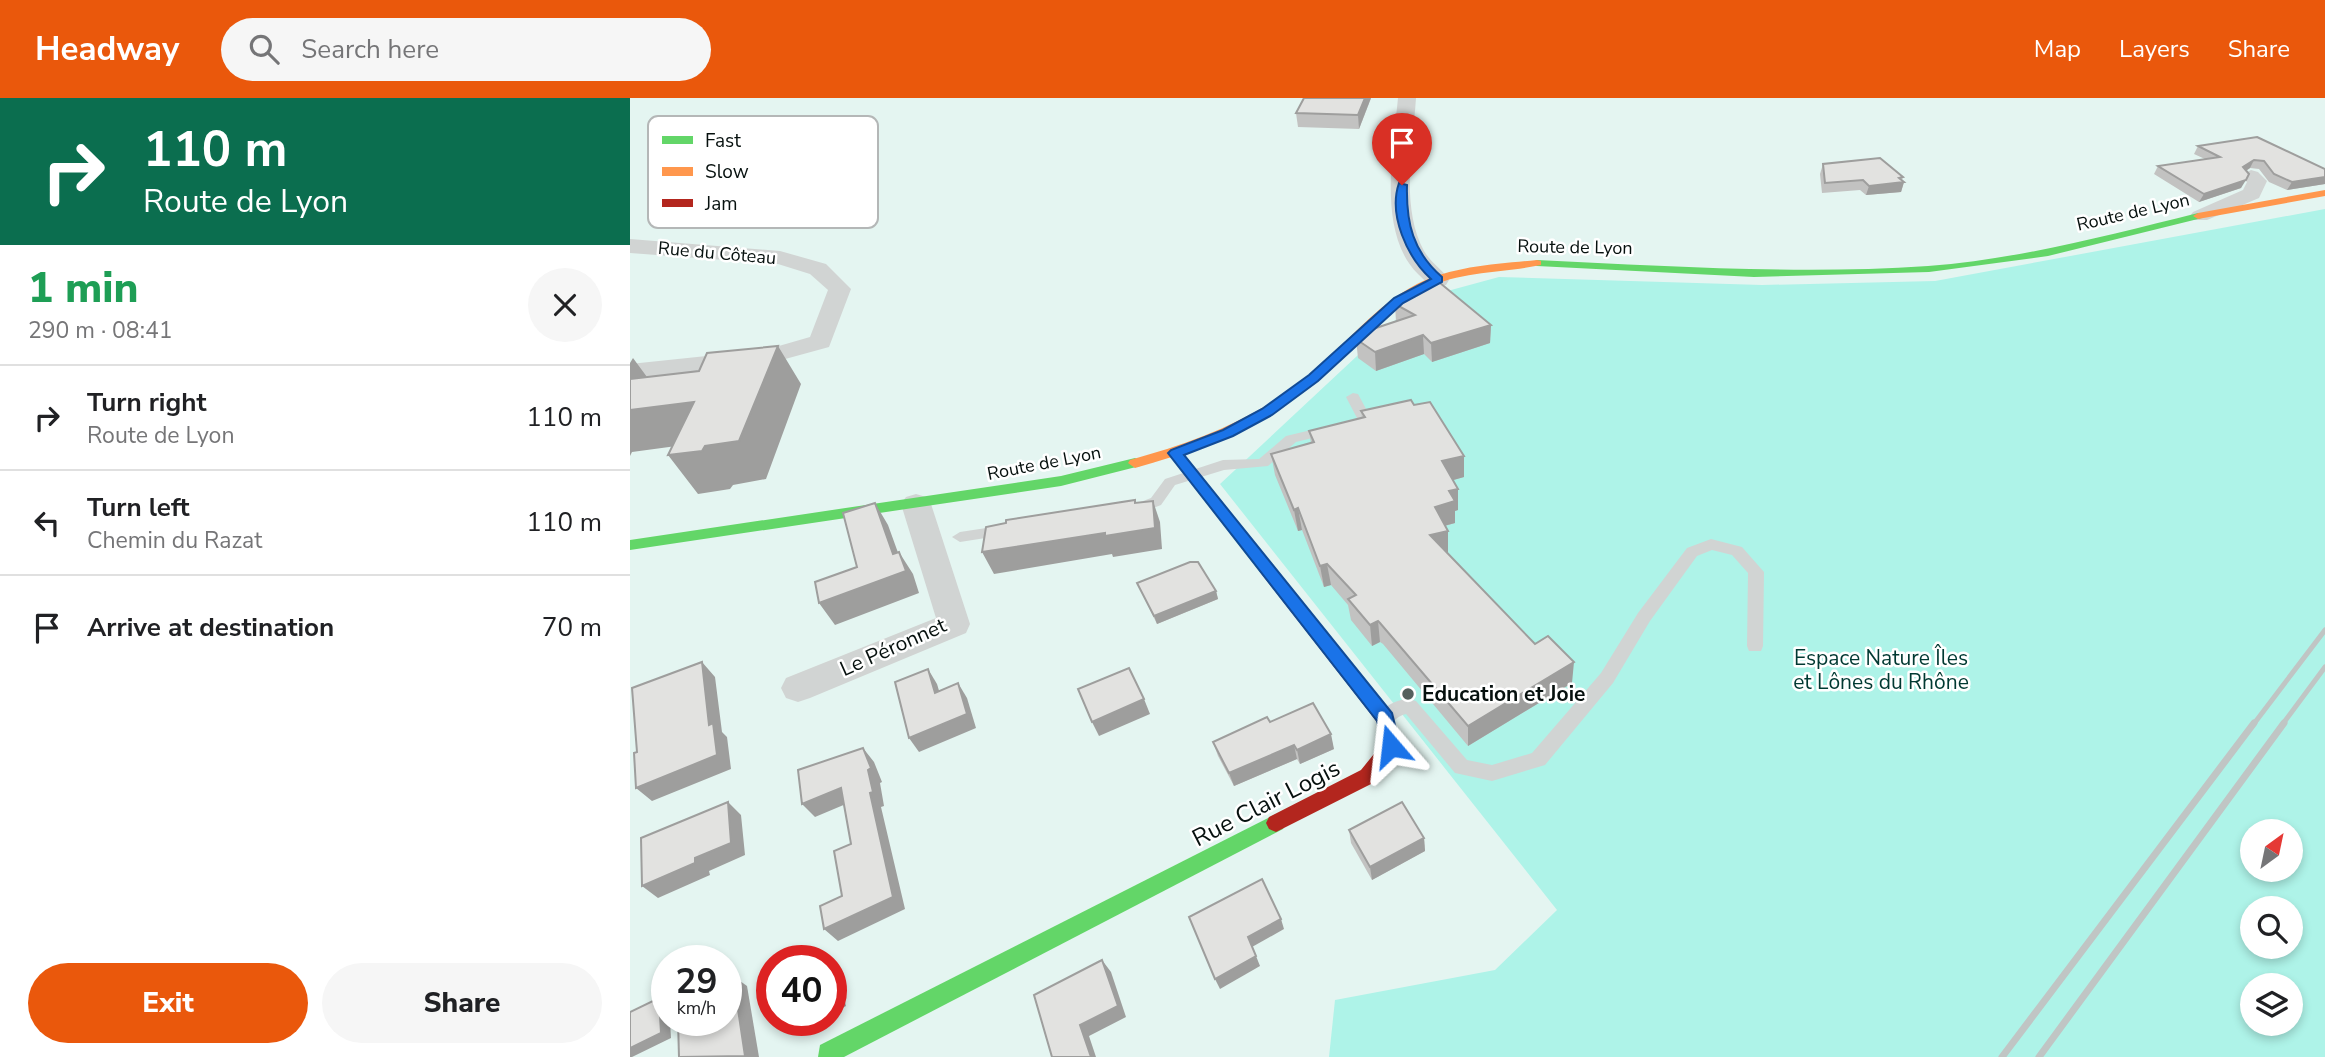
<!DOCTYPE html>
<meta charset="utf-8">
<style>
:root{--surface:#fff;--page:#f6f6f6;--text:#202124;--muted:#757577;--line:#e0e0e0;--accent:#ea580c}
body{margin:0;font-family:"Nunito Sans",sans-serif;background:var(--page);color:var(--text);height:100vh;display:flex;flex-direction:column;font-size:26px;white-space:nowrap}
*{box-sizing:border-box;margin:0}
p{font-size:23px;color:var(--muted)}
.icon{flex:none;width:38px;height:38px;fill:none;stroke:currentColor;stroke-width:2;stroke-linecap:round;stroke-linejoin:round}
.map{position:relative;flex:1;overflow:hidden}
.sheet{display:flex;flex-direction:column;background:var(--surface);width:630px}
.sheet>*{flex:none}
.hud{background:#0b6e4f;color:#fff;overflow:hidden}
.needle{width:46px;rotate:33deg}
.controls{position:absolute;left:1610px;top:721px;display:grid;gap:14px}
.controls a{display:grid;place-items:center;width:63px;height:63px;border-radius:50%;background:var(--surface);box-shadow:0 4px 10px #0003;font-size:35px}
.speed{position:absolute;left:21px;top:847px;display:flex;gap:14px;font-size:35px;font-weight:700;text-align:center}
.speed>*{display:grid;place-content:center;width:91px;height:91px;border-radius:50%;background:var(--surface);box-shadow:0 4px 10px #0003;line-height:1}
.speed small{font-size:18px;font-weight:400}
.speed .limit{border:10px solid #d22;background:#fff;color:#111}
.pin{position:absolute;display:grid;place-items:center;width:60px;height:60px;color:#fff;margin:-72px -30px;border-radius:50% 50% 50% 0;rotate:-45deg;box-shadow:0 0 7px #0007}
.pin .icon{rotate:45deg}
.me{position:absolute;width:77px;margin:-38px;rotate:343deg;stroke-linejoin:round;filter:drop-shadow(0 0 5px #0008)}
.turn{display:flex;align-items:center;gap:24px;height:147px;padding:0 28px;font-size:32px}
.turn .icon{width:91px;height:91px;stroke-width:2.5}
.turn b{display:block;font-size:49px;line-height:60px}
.round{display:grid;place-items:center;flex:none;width:74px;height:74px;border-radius:37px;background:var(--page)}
.head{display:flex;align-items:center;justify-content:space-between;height:119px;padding:0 28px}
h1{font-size:42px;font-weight:800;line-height:52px;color:#1e9e55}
.primary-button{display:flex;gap:14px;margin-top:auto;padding:14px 28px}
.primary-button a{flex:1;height:80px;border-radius:42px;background:var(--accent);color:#fff;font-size:28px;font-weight:800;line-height:80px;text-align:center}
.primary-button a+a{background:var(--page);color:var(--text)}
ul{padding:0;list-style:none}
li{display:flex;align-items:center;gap:21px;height:105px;padding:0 28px;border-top:2px solid var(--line)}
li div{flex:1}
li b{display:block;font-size:26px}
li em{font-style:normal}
header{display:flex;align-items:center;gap:42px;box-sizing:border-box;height:98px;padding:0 35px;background:var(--accent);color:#fff}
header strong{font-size:33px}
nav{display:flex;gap:38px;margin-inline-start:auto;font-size:24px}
.search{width:490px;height:63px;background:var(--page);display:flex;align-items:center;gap:18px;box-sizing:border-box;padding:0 24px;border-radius:38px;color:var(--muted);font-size:26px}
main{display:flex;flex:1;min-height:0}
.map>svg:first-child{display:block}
.green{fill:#aef3e8;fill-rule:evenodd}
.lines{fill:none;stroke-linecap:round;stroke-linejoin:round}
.lane{fill:#d1d4d3;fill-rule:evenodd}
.street{fill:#d1d4d3;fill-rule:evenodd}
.fast{fill:#63d668;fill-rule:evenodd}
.slow{fill:#ff974d;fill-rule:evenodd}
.jam{fill:#b3261e;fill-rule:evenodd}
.rail-far1{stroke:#c0c5c4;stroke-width:5}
.rail{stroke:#c0c5c4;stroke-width:7}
.wall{fill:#c2c2c1}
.shaded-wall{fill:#9e9e9d}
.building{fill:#e2e2e0;stroke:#9e9e9d;stroke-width:2}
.route{fill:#1a73e8;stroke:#114b97;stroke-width:2}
.poi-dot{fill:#54605d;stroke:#fff;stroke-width:2.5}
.labels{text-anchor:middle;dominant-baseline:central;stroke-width:5;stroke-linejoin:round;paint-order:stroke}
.far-street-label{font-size:18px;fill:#06100e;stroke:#fff}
.street-label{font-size:21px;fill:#06100e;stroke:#fff}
.park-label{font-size:21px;fill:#003932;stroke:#fff}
.poi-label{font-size:21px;font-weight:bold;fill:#06100e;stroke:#fff;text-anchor:start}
.near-street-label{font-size:24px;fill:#06100e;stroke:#fff}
.key{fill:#fff;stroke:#b4b7b7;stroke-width:2}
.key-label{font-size:19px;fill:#06100e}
</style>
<header>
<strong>Headway</strong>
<div class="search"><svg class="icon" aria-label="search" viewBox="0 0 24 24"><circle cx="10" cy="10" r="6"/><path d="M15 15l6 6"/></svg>Search here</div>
<nav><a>Map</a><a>Layers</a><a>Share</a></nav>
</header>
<main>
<section class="sheet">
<div class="hud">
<div class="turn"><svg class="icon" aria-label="right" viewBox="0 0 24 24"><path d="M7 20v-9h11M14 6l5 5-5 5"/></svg><div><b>110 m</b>Route de Lyon</div></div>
</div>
<div class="head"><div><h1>1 min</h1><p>290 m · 08:41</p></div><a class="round"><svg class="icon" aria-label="close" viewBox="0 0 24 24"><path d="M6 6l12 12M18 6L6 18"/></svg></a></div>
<ul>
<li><svg class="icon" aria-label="right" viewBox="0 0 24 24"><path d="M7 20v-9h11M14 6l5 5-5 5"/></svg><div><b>Turn right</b><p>Route de Lyon</p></div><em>110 m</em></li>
<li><svg class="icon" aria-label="left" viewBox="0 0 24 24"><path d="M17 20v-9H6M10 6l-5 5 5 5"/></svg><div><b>Turn left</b><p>Chemin du Razat</p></div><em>110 m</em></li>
<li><svg class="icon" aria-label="arrive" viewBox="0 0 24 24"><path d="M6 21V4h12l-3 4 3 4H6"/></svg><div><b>Arrive at destination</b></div><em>70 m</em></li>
</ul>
<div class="primary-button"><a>Exit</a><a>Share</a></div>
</section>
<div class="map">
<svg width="1695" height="959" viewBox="0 0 1695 959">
<rect width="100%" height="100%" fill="#e4f5f1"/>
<path class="green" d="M 1695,111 L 1695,959 L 699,959 L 705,902 L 865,872 L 927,812 L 590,386 L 788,201 L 869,179 L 1132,187 L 1305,183 ZM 1622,733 L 1661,733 L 1661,772 L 1622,772 ZM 1622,810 L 1661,810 L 1661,849 L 1622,849 ZM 1622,887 L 1661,887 L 1661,926 L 1622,926 Z"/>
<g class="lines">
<g class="lane">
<polygon points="723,295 728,296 742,322 740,325 720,330 713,326 727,320 716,299"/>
<polygon points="698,328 703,329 705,332 703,335 666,344 638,368 594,372 545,387 531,407 505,417 498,412 500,408 521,400 535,381 593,362 629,361 656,338"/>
<polygon points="376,427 384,432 381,436 330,444 322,439 330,434"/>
<path d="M 1081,441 L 1112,449 L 1134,474 L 1133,548 L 1131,553 L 1119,553 L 1117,548 L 1118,475 L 1102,457 L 1082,452 L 1067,458 L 1020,523 L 983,585 L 915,667 L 862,683 L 825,675 L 776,616 C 764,618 762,631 749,626 L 746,621 C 754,607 770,598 786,603 L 837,662 L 862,667 L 902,655 L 971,575 L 1008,515 L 1057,450 Z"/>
</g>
<g class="street">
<path d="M 768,0 L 786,0 C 783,47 770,109 794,153 C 801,165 812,171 819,182 L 816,187 C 803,190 797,185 788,176 C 747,136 763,52 768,0 Z"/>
<polygon points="1621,72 1628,74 1637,83 1629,100 1577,122 1563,122 1560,118 1563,114 1613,92 1617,84 1611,78"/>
<polygon points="0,141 150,153 196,166 221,191 199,249 137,266 0,282 0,266 135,252 180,239 198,192 180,176 148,166 0,155"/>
<polygon points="286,396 296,399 301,406 340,526 336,535 180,600 168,604 156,600 151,590 156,580 306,520 271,406 276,399"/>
</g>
<g class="fast">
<path d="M 1568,115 L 1573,118 L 1572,120 L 1418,158 L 1299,174 L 1124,179 L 907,168 L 901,165 L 907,162 C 1037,168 1168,177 1298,168 C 1390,161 1479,137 1568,115 Z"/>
<polygon points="545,351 550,352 642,466 644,470 642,474 630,474 540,358 538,355"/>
<polygon points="505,360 510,362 512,365 510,368 431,388 0,452 0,442 431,378"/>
<polygon points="646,716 653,719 656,725 653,731 214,959 188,959 190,947"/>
</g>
<g class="slow">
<polygon points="1695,92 1695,98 1568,121 1563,118 1568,115"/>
<path d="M 907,162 L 911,163 L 911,167 C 873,175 832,173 796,190 C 755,211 725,251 691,280 C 637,327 573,351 505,370 L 498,365 L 500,362 C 566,344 629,320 682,275 C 716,246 746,207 787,186 C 823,168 867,166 907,162 Z"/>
</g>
<polygon class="jam" points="636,464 642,466 761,616 770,648 745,684 646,734 639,731 636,725 639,719 731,672 752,646 747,624 630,474 628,470 630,466"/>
<g class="rail-far1">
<polyline points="1623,627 1695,532"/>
<polyline points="1652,627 1695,569"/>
</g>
<g class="rail">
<polyline points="1372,959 1624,625"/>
<polyline points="1409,959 1654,625"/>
</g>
</g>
<g class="wall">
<polygon points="741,0 729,31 668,29 666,15"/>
<polygon points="1568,48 1695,71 1695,86 1657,92 1639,84 1629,71 1620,70 1616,73 1611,90 1569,104 1524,76 1528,68 1575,61 1564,56"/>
<polygon points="1193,66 1273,79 1272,82 1274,84 1271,94 1236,97 1230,92 1192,95 1190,76"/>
<polygon points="765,206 861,227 860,245 802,264 794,256 746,273 728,260 726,241 766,224"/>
<polygon points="731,313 834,379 823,382 828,412 825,413 825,425 815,428 818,454 816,455 942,585 838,648 753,546 750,544 742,548 721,522 718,507 701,487 694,489 672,432 668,433 645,377 641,356 681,345 679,333 732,320"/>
<polygon points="507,485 586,493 588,501 527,526"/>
<polygon points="640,624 704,651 670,666 667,661 604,688 588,658 583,644"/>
<polygon points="719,732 794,740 795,753 742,782 721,745"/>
</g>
<g class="shaded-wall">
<polygon points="735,0 741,0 729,31 728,17"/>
<polygon points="1624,62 1620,70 1608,78 1613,69"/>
<polygon points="1695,79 1695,86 1657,92 1662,84"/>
<polygon points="1616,82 1611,90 1569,104 1574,96"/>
<polygon points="1274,84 1271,94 1236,97 1239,88"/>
<polygon points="861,227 860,245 802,264 801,245"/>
<polygon points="793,237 794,256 746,273 745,254"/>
<polygon points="148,248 171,286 136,381 103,387 100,391 68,396 38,357"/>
<polygon points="3,260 31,298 64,304 91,342 2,354 0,358 0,265"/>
<polygon points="834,358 834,379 813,385 812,363"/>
<polygon points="828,391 828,412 825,413 825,425 806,430 805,409 819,393"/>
<polygon points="523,403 530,424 532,451 483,459 482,456 364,476 352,454"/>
<polygon points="245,405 258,427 275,474 269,454 283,476 289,495 205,527 189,505 263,456"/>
<polygon points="668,410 672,432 668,433 664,412"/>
<polygon points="818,433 818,454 801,459 800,437"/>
<polygon points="697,466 701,487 694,489 690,468"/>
<polygon points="586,493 588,501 527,526 524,518"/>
<polygon points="748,523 750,544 742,548 740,527"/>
<polygon points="72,564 85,579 92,634 97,639 101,671 22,703 6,690 79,627"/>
<polygon points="944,564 942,585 838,648 838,628"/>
<polygon points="298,571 307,586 314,609 305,595"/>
<polygon points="328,585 337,600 346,630 289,654 279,640"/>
<polygon points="514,601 520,616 469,638 462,624"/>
<polygon points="701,636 704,651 670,666 667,652"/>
<polygon points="664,647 667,661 604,688 599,675"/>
<polygon points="233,650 244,664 252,684 250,685 254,708 251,709 275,811 208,843 194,831 263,799 240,695 238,672"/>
<polygon points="211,690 223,703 185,719 172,706"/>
<polygon points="98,704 111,717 115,757 79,773 80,777 28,800 12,788 65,760"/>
<polygon points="794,740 795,753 742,782 740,769"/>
<polygon points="651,821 654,831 622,849 618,839"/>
<polygon points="626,858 630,868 590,891 585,881"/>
<polygon points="472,862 481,874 496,919 459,938 466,959 461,959 450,927"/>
<polygon points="201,872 208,877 216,908 201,916"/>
<polygon points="103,878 117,888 129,959 113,959"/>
<polygon points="29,900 37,905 37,922 40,922 41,940 2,959 0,959 0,950"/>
<polygon points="172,922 190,922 177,929 170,923"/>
</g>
<g class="building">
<polygon points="674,0 735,0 728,17 666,15"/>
<polygon points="1627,39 1695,71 1695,79 1662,84 1644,76 1634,63 1624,62 1613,69 1619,76 1616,82 1574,96 1528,68 1590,59 1568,48"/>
<polygon points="1250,60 1273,79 1269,80 1274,84 1239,88 1233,82 1195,85 1193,66"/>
<polygon points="804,180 861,227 801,245 793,237 745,254 726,241 734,234 785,217 765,206 781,192"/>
<polygon points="148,248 109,343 75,348 72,353 38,357 64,304 0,312 0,281 69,273 77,255"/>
<polygon points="781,302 784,307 800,304 834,358 812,363 828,391 819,393 825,403 805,409 818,433 800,437 905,546 918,538 944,564 838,628 750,525 748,523 740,527 718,501 726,497 697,466 690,468 668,410 664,412 641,356 684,344 679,333 735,319 731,313"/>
<polygon points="505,402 505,405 523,403 525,430 475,438 475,435 352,454 356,429 376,425 376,422"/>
<polygon points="245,405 263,456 269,454 276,473 189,505 185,484 227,469 213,415"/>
<polygon points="560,464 568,464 586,493 524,518 507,485"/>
<polygon points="72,564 79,627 83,625 87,657 6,690 4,655 7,654 2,590"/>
<polygon points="499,570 514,601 462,624 448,591"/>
<polygon points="298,571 305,595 328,585 337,616 279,640 265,584"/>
<polygon points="683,605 701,636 667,652 664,647 599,675 583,644 637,619 640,624"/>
<polygon points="233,650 241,670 238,672 243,694 240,695 263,799 194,831 190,808 212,798 204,753 221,746 211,690 172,706 168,672"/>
<polygon points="98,704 101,745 65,760 65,765 12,788 11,740"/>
<polygon points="772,704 794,740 740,769 719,732"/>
<polygon points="632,781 651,821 618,839 626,858 585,881 559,819"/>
<polygon points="472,862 488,908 450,927 461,959 422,959 404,897"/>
<polygon points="201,872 209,903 201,906"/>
<polygon points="103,878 115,958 49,959 48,922 96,922 96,881"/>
<polygon points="29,900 31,935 0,950 0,914"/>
</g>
<path class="route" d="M 769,85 L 777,87 C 776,125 783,154 812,179 L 812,184 L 773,205 L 688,283 L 642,317 L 603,338 L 554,357 L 762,615 L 770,648 L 768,653 L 761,655 L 755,653 L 747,623 L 538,355 L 541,352 L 593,332 L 632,311 L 679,277 L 764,200 L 801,181 C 777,159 758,117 769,85 Z"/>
<circle class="poi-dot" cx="778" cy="596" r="7"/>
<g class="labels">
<g class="far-street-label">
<text transform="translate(1503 114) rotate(-13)">Route de Lyon</text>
<text transform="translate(945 149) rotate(1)">Route de Lyon</text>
<text transform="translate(87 155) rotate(5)">Rue du Côteau</text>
<text transform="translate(414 365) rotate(-11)">Route de Lyon</text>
</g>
<g class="street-label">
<text transform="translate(263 549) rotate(-24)">Le Péronnet</text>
</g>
<g class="park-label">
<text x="1251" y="560">Espace Nature Îles<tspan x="1251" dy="24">et Lônes du Rhône</tspan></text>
</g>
<g class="poi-label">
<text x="792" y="596">Education et Joie</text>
</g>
<g class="near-street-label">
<text transform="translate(636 705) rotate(-27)">Rue Clair Logis</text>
</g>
</g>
<rect x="18" y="18" width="230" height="112" rx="10" class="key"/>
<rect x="32" y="38" width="31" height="8" fill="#63d668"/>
<rect x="32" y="69" width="31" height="9" fill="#ff974d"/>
<rect x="32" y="101" width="31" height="8" fill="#b3261e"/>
<g class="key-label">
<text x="75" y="49">Fast</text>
<text x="75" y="80">Slow</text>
<text x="75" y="112">Jam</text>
</g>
</svg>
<div class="controls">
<a><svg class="needle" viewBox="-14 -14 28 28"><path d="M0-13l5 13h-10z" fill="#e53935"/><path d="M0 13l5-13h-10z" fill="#757577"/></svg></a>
<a><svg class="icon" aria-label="search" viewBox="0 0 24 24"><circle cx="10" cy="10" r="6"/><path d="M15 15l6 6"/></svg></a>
<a><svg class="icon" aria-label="layers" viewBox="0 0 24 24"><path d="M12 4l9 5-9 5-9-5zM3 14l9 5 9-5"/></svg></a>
</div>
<div class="speed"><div>29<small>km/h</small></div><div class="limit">40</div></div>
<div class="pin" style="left:772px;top:87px;background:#d93025"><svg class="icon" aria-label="arrive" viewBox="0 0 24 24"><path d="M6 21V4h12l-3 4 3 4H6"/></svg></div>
<svg class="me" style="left:761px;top:648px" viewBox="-20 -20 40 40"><path d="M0-17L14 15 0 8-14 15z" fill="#1a73e8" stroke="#fff" stroke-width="4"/></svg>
</div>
</main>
